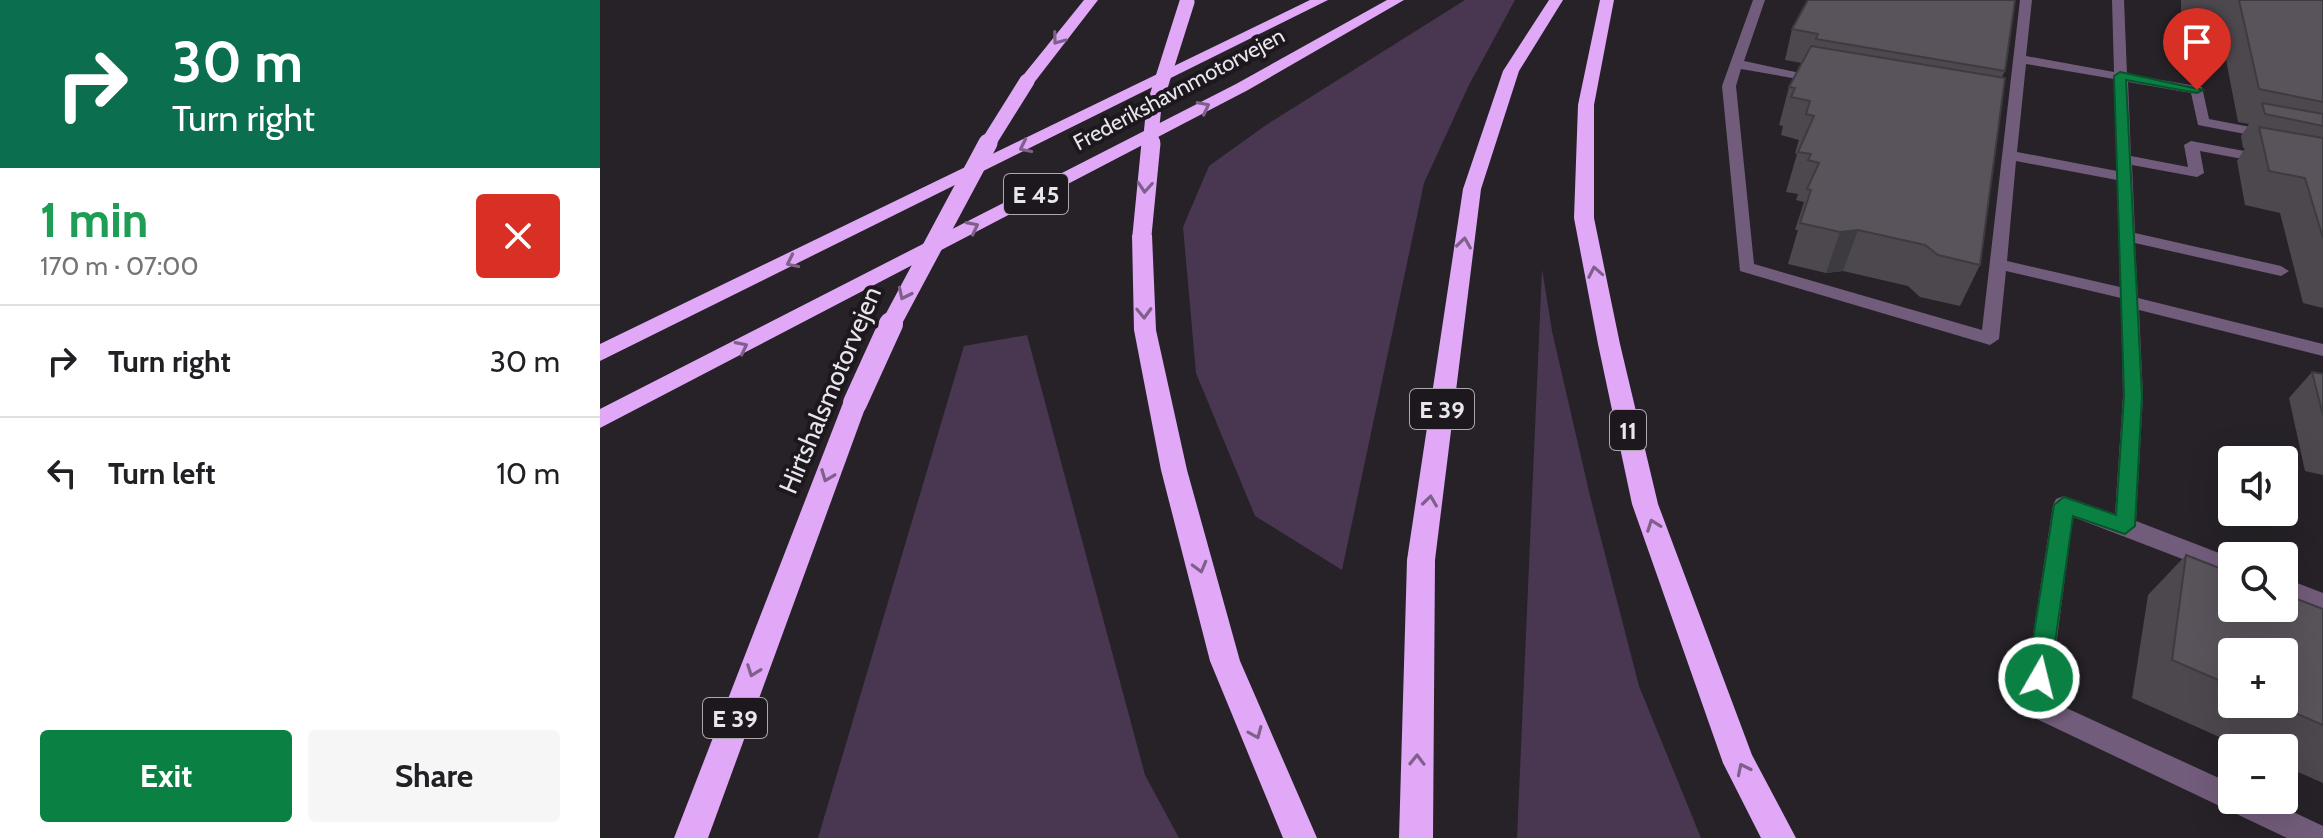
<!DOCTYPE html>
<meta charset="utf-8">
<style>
:root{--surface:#fff;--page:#f6f6f6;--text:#202124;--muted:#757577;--line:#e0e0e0;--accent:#0b8043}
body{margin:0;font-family:Cabin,sans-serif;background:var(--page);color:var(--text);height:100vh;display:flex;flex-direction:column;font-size:30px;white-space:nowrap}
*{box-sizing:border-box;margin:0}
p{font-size:26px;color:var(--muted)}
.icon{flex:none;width:44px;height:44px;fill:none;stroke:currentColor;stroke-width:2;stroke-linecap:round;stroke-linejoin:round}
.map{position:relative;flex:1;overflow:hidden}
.side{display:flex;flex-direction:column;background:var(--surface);width:600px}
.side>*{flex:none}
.hud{background:#0b6e4f;color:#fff;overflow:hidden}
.fabs{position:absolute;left:1618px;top:446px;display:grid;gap:16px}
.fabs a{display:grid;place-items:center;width:80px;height:80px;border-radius:8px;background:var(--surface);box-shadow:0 8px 32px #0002;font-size:40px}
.pin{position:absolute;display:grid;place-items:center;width:68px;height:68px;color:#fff;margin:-82px -34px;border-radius:50% 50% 50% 0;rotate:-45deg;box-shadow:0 0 8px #0007}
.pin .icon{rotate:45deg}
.me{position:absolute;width:88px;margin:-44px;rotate:8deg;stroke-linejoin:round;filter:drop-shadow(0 0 6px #0008)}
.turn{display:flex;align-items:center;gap:28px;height:168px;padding:0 40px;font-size:36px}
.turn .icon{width:104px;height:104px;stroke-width:2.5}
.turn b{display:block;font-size:56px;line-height:68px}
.round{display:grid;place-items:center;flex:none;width:84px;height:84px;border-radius:8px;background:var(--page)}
.head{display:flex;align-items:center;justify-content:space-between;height:136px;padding:0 40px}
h1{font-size:48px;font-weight:700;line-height:60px;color:#1e9e55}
.button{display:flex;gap:16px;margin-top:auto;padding:16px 40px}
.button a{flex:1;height:92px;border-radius:8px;background:var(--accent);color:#fff;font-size:32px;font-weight:700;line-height:92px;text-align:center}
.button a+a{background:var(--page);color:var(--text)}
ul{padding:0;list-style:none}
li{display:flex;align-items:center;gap:24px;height:112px;padding:0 40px;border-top:2px solid var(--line)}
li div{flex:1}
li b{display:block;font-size:30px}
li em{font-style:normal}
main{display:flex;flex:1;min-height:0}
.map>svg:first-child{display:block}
.green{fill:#493651}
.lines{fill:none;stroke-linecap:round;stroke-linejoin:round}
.minor{fill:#725c7b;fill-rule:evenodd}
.highway{fill:#e0a8f7;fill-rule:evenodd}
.highway-bridge-far2{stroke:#e0a8f7;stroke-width:15}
.highway-bridge-far1{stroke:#e0a8f7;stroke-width:19}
.highway-bridge{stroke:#e0a8f7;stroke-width:24}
.wall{fill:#4d484e;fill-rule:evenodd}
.shaded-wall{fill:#3e3b40}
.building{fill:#59545b;stroke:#3e3b40;stroke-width:2}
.oneway{stroke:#7e608a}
.route{fill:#0b8043;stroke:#07532c;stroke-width:2}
.labels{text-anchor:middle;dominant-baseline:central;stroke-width:8;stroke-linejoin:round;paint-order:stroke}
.far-street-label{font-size:22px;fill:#e9e6eb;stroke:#1c181e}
.shield{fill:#1c181e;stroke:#aca8ae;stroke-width:2}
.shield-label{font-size:24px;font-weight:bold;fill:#e9e6eb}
.street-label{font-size:26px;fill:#e9e6eb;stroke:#1c181e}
</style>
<main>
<section class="side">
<div class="hud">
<div class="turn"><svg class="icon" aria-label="right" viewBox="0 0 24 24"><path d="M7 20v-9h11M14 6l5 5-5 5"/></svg><div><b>30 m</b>Turn right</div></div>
</div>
<div class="head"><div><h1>1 min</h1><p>170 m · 07:00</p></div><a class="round" style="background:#d93025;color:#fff"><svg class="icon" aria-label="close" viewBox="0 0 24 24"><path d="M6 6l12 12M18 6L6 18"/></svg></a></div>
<ul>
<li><svg class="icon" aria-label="right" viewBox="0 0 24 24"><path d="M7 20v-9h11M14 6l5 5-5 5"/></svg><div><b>Turn right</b></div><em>30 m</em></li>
<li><svg class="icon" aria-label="left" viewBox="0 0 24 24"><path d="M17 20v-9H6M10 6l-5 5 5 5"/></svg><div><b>Turn left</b></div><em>10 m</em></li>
</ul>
<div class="button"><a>Exit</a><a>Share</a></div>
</section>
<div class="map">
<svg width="1723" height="838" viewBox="0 0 1723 838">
<rect width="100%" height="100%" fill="#262228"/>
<g class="green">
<polygon points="865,0 915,0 869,85 824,183 742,570 655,516 596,373 583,227 609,166 666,125"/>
<polygon points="942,269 952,331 990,496 1039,686 1101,838 917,838"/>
<polygon points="427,335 545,775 579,838 218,838 364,346"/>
</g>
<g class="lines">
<g class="minor">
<path d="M 1153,0 L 1165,0 L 1144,61 L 1228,79 L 1221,83 L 1141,69 L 1136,86 L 1154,264 L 1382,330 L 1420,0 L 1432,0 L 1426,56 L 1514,72 L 1512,0 L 1524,0 L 1527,74 L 1602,87 L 1609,119 L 1723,141 L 1723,149 L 1598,125 L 1591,93 L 1528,82 L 1531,156 L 1588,167 L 1584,145 L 1591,141 L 1723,166 L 1723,174 L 1600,151 L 1604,173 L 1597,177 L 1532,165 L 1535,233 L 1681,266 L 1689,271 L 1681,276 L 1535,243 L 1538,298 L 1723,344 L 1723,356 L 1539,310 L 1543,396 L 1536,521 L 1632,558 L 1632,578 L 1473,517 L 1449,700 L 1632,784 L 1632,800 L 1668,800 L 1723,826 L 1723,838 L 1687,838 L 1426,714 L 1422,706 L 1453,505 L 1456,499 L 1464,496 L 1515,514 L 1523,396 L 1521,298 L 1406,271 L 1399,339 L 1390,345 L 1140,271 L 1122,86 ZM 1426,64 L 1514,79 L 1517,171 L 1417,152 ZM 1416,161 L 1517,180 L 1520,287 L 1407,261 Z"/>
<polygon points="1684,578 1723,593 1723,613 1684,598"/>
</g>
<g class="highway">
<polygon points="484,0 498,0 433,84 421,84 421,78"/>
<polygon points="710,0 728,0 0,361 0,344"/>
<polygon points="787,0 804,0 648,90 0,428 0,409 636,84"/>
<polygon points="949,0 963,0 919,71 881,189 835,560 833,838 799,838 807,560 863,189 903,71"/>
<polygon points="1000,0 1014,0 994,105 994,218 1020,344 1058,504 1152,755 1196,838 1161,838 1123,763 1032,504 998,344 974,218 978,105"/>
<polygon points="542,229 552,235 556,330 587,470 640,661 717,838 683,838 610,661 561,470 534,330 532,235"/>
<polygon points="255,395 263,397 267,403 108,838 74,838 243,403 247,397"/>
</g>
<g class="highway-bridge-far2">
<polyline points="387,145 427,81"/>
<polyline points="550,145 554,106 587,2"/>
</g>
<g class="highway-bridge-far1">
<polyline points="542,235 551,143"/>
<polyline points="290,326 388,143"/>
</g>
<polyline class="highway-bridge" points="255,403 291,324"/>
</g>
<g class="wall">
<polygon points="1581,0 1723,0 1723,308 1703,303 1680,213 1645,205 1637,161 1645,148 1643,148 1641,136 1649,124 1638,122 1619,23 1581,17"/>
<polygon points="1192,29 1405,71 1402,77 1380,265 1360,306 1320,297 1308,286 1243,271 1226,273 1188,264 1198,230 1195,230 1204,202 1196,200 1198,194 1186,192 1197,154 1195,153 1199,140 1181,135 1183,126 1179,125 1189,87 1202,63 1185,60"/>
<polygon points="1712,372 1723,374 1723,475 1705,471 1689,398"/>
<path d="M 1586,555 L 1723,609 L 1723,783 L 1684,766 L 1684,748 L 1644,748 L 1532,698 L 1548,595 ZM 1632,652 L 1684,704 L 1632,704 Z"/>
</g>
<polygon class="shaded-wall" points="1258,230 1243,271 1226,273 1240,232"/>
<g class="building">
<polygon points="1208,0 1415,0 1405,71 1216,39 1218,34 1192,29"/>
<polygon points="1639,0 1723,0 1723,102 1659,89"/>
<polygon points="1211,46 1405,78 1380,265 1338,255 1325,245 1258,230 1240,232 1200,223 1211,190 1207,189 1219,163 1208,160 1211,154 1198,152 1214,116 1206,114 1210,101 1191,97 1195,88 1189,87"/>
<polygon points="1662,103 1723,114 1723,126 1665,114"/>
<polygon points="1659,127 1723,138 1723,238 1705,178 1669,171"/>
<polygon points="1712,372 1723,374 1723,415"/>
<polygon points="1586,555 1632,573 1632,608 1684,608 1684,594 1723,609 1723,725 1674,704 1684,704 1684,652 1632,652 1632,686 1572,660"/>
</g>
<defs><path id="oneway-chevron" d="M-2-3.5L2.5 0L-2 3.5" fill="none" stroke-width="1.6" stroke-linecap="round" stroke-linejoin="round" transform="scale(2)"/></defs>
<g class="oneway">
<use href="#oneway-chevron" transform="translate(458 39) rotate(127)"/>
<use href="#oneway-chevron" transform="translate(604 107) rotate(-27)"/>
<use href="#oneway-chevron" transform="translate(425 147) rotate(154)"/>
<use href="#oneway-chevron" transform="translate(545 187) rotate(94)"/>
<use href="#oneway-chevron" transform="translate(373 227) rotate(-27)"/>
<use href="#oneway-chevron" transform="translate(864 243) rotate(-82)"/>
<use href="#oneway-chevron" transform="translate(192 262) rotate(154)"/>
<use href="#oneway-chevron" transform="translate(995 272) rotate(-101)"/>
<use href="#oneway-chevron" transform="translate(304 294) rotate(116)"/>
<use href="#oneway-chevron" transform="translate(544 313) rotate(88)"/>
<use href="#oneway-chevron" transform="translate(142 347) rotate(-27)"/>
<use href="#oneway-chevron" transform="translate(227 476) rotate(111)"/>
<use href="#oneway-chevron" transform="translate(830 501) rotate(-82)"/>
<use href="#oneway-chevron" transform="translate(1053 525) rotate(-110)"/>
<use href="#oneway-chevron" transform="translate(600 567) rotate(75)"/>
<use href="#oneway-chevron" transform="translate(153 671) rotate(110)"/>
<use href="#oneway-chevron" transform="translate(656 733) rotate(67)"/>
<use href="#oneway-chevron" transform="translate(817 760) rotate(-89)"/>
<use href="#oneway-chevron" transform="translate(1143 769) rotate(-116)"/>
</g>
<polygon class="route" points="1520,72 1603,90 1597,93 1526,80 1542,396 1535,526 1525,534 1473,516 1450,678 1447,685 1439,688 1431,685 1427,678 1454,505 1464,497 1516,515 1524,396 1514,76"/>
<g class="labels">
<g class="far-street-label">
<text transform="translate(579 89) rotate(-28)">Frederikshavnmotorvejen</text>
</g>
<g class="shield">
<rect x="404" y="174" width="64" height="40" rx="6"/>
<rect x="810" y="389" width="64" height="40" rx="6"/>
<rect x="1010" y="410" width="36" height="40" rx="6"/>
<rect x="103" y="698" width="64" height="40" rx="6"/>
</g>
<g class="shield-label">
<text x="436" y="194">E 45</text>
<text x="842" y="409">E 39</text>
<text x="1028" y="430">11</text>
<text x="135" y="718">E 39</text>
</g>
<g class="street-label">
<text transform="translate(230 390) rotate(-67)">Hirtshalsmotorvejen</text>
</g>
</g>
</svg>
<div class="fabs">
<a><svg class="icon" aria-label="sound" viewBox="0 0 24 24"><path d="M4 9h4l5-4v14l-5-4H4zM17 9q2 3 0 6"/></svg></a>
<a><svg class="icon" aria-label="search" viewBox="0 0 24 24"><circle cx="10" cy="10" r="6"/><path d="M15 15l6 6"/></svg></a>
<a>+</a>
<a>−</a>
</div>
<div class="pin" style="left:1597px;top:90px;background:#d93025"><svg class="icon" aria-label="arrive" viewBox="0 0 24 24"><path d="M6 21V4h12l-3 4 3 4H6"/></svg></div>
<svg class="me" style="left:1439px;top:678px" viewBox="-20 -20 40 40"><circle r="17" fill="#0b8043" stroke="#fff" stroke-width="3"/><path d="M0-11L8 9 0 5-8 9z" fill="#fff"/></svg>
</div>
</main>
